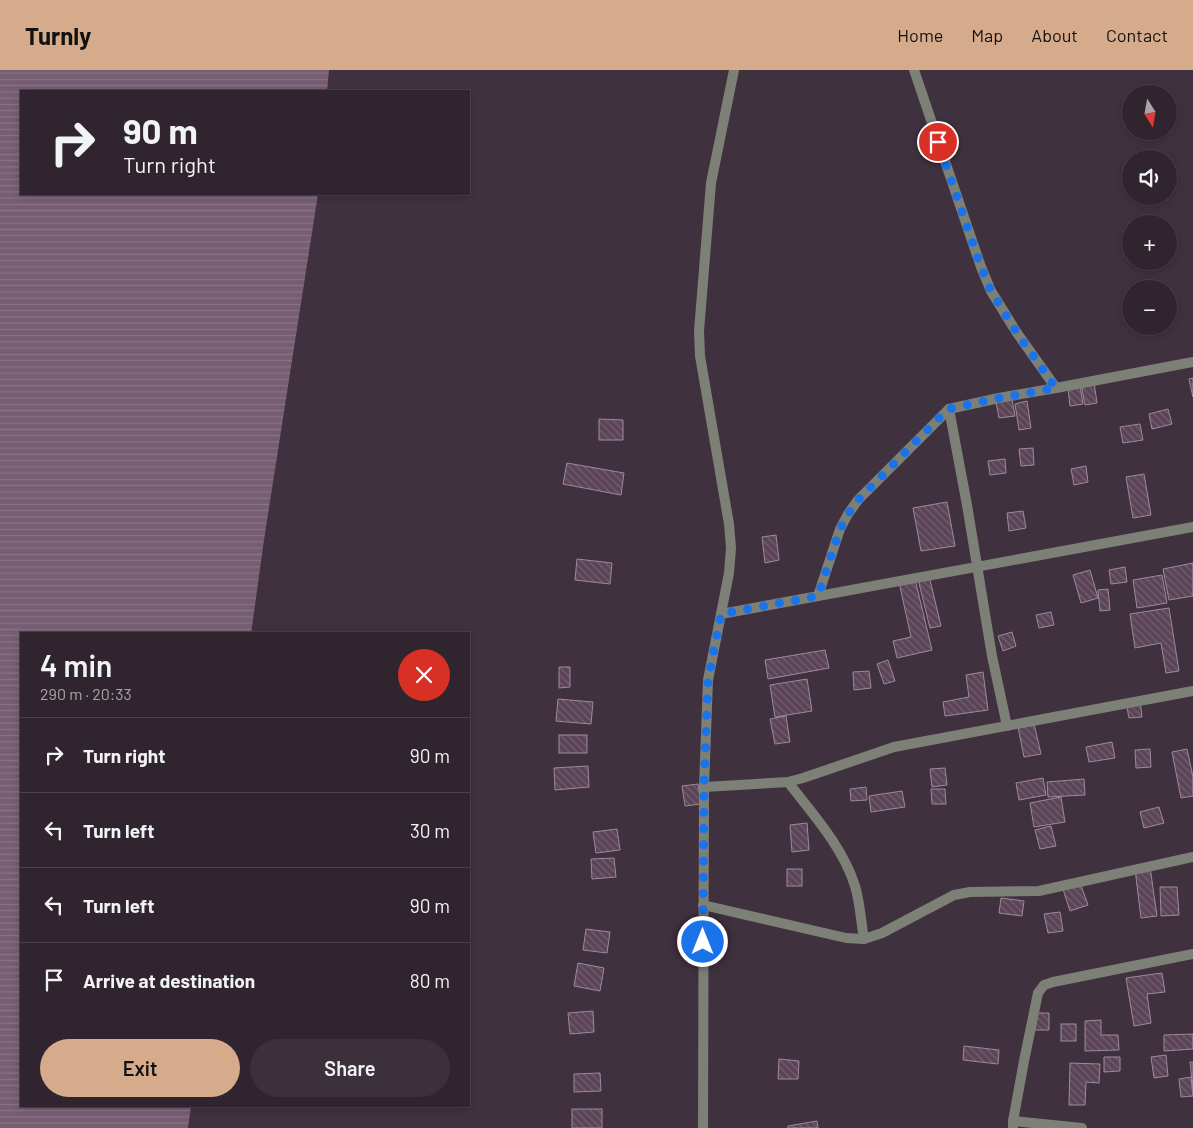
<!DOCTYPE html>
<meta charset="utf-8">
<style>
:root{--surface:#30252e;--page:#3c313a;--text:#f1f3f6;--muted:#a8a5aa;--line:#4b424a;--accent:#d6ab8b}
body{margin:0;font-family:Barlow,sans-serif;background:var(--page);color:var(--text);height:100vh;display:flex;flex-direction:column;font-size:19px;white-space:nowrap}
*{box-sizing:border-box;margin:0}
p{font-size:16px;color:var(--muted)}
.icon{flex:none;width:28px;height:28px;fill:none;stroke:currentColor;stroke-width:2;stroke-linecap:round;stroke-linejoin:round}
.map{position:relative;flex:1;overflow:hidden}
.side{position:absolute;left:20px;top:562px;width:450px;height:475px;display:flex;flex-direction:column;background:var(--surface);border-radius:0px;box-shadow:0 2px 8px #0003,0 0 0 1px var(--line)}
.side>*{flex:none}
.hud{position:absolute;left:20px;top:20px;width:450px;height:105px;border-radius:0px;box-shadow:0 2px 8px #0003,0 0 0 1px var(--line);background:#30252e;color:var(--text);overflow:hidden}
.needle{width:32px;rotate:169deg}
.fabs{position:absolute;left:1122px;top:15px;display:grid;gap:10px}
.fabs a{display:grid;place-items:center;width:55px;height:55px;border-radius:50%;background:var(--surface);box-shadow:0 2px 8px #0003,0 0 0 1px var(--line);font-size:25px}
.pin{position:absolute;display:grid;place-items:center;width:42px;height:42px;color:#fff;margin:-21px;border:2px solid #fff;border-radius:50%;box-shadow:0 1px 5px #0007}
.me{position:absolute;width:55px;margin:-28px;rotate:0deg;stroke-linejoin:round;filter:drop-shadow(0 0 4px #0008)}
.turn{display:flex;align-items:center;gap:18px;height:105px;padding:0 20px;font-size:22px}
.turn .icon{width:65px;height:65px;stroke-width:2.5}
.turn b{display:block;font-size:35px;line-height:42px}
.round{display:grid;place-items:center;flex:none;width:52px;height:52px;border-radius:26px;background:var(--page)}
.head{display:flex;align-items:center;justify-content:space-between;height:85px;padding:0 20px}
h1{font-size:30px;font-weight:600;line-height:38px}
.action{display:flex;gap:10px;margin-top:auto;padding:10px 20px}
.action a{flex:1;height:58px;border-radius:30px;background:var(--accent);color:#111;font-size:20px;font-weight:600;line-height:58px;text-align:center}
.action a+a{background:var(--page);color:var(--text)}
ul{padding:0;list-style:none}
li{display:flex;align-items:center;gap:15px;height:75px;padding:0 20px;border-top:1px solid var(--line)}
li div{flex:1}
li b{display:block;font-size:19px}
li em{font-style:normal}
header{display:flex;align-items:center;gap:30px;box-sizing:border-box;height:70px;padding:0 25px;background:var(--accent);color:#111}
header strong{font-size:24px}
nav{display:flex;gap:28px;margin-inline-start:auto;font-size:18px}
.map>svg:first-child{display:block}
.water{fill:url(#water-rules)}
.building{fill:url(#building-back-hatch);stroke:#9d8b99}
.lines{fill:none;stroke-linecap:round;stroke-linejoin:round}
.minor{stroke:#7d8077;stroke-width:10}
.route{stroke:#1a73e8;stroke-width:9;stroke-dasharray:0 16.2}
</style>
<header>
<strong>Turnly</strong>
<nav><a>Home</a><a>Map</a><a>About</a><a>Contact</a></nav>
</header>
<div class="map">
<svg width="1193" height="1058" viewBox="0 0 1193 1058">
<defs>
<pattern id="water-rules" width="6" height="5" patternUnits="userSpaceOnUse" patternTransform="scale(1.25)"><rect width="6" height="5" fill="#765d72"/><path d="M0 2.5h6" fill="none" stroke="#8a7487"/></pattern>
<pattern id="building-back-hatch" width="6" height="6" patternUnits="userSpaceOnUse" patternTransform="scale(1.25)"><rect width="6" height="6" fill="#5b4457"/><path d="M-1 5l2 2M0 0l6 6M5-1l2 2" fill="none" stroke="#735f70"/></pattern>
</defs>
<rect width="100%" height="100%" fill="#40313e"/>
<polygon class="water" points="0,0 329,0 327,21 21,21 21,124 318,124 264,470 251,564 21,564 21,1036 191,1036 188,1058 0,1058"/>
<g class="building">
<polygon points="1193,308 1193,327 1189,309"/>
<polygon points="1094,312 1097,333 1085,335 1081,314"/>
<polygon points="1080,316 1083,334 1070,336 1068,318"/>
<polygon points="1012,330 1015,346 999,348 996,332"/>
<polygon points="1027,331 1031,358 1019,360 1015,334"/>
<polygon points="1168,339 1172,354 1152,359 1149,344"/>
<polygon points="599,349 623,350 623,370 599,370"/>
<polygon points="1140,354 1143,370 1123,373 1120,357"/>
<polygon points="1033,378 1034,395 1021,396 1019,379"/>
<polygon points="1005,389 1006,403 990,405 988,391"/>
<polygon points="567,393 624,403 621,425 563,414"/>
<polygon points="1086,396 1088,412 1074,415 1071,399"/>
<polygon points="1144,404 1151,445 1133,448 1126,407"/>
<polygon points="947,432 955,476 921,481 913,438"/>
<polygon points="1023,441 1026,458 1009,461 1007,443"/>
<polygon points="776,465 779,490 765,493 762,467"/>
<polygon points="577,489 612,493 610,514 575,510"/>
<polygon points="1193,493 1193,526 1169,530 1163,499"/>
<polygon points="1125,497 1127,512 1111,514 1109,500"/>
<polygon points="1090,500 1098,528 1081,533 1073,505"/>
<polygon points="1162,505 1167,533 1137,538 1133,510"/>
<polygon points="929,506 941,556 930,558 918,509"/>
<polygon points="915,509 932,580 897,588 893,571 911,567 899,512"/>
<polygon points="1108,519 1110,540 1100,541 1098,520"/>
<polygon points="1169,538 1179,601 1166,603 1161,573 1135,578 1130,544"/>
<polygon points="1051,542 1054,555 1039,558 1036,545"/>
<polygon points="1012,562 1016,576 1003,581 998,566"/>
<polygon points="825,580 829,598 768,609 765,590"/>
<polygon points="888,590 895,611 884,614 877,594"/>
<polygon points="559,597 570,597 570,617 559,618"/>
<polygon points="869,601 871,618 854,620 853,602"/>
<polygon points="983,602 988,640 945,646 943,632 969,627 966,605"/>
<polygon points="807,609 812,641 775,647 770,615"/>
<polygon points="558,629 593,632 591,654 556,651"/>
<polygon points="1140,630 1142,647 1129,648 1126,632"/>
<polygon points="786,646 790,672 775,674 770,649"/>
<polygon points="1034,654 1041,684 1024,687 1018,657"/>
<rect x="559" y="665" width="28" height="18"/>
<polygon points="1112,672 1115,688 1089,692 1086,677"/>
<polygon points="1150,679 1151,697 1136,698 1135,680"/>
<polygon points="1187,679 1193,707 1193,726 1181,728 1172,682"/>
<polygon points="588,696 589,717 555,720 554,698"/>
<polygon points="945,698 947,715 932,717 930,699"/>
<polygon points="1043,708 1046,725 1019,730 1016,713"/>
<polygon points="1084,709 1085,725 1048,727 1047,712"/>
<polygon points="698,714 701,734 685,736 682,716"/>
<polygon points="866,717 867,730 851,731 850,719"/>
<polygon points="931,719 945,719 946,734 932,734"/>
<polygon points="902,721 905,737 871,742 869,726"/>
<polygon points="1061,727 1065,752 1034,757 1030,733"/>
<polygon points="1159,737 1164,753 1144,758 1140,742"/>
<polygon points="807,753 809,780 792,782 790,755"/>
<polygon points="1051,756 1056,776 1040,779 1035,760"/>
<polygon points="617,759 620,780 596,783 593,762"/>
<polygon points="614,788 616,807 592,809 591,789"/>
<polygon points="1150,797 1157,846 1141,848 1135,799"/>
<rect x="787" y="799" width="15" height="17"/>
<polygon points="1079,810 1088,835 1070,841 1062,816"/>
<polygon points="1160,817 1177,817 1179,845 1161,846"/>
<polygon points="1001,828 1024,831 1022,846 999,843"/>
<polygon points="1060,842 1063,861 1048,863 1044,844"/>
<polygon points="586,859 610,862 607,883 583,880"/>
<polygon points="578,893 604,898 600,921 574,916"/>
<polygon points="1162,903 1165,922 1147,924 1151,953 1134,956 1126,908"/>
<polygon points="593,941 594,962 570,964 568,943"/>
<polygon points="1034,943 1049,943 1049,960 1035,960"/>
<polygon points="1101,950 1101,965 1118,965 1119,980 1085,981 1085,951"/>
<rect x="1061" y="954" width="15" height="17"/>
<polygon points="1193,964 1193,979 1164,981 1164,965"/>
<polygon points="964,976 999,980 998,994 963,990"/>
<polygon points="1166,985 1168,1006 1154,1008 1151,987"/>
<polygon points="1104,987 1120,987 1120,1001 1104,1002"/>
<polygon points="779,989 799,991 798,1009 778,1009"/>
<polygon points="1190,992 1193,992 1193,1019"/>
<polygon points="1070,993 1100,994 1099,1013 1086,1012 1085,1035 1069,1035"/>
<polygon points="600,1003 601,1021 574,1022 574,1004"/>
<polygon points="1191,1007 1193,1026 1181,1027 1179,1009"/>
<rect x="572" y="1039" width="30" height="19"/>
<polygon points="817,1051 818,1058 788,1058 788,1056"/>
</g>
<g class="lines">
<g class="minor">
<polyline points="914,0 981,197 991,221 1017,263 1056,318"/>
<polyline points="949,339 967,435 992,586 1007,656"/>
<polyline points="818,526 840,459 848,444 858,430 949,339 999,328 1056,318 1193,292"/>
<polyline points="721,544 1193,457"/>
<path d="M 788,712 C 812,743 843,777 855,816 C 860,832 861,852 864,869"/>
<polyline points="704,717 788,712 803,708 894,677 1193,621"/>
<polyline points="703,835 846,868 864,869 882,863 954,825 970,822 1039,821 1193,787"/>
<polyline points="1013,1051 1082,1058"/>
<polyline points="703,1058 704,717 708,610 729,503 731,478 729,454 700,286 699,261 711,113 734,0"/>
<polyline points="1013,1058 1013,1051 1024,991 1038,923 1044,915 1053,912 1193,884"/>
</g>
</g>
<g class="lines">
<polyline class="route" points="703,872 704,717 708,610 721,544 818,526 840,459 848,444 858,430 948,339 999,328 1056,318 1017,263 991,221 981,197 938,72"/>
</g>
</svg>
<div class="fabs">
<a><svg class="needle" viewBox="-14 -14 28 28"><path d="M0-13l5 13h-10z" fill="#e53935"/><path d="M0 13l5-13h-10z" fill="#a8a5aa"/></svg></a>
<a><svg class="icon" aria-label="sound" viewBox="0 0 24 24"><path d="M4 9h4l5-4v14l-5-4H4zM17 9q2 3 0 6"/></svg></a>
<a>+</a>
<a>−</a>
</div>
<div class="pin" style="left:938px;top:72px;background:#d93025"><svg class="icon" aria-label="arrive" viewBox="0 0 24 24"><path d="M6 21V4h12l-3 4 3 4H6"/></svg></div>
<svg class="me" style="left:703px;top:872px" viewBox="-20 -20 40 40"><circle r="17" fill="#1a73e8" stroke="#fff" stroke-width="3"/><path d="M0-11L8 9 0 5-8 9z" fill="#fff"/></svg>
<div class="hud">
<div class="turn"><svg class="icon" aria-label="right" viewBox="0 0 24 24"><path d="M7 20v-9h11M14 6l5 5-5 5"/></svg><div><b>90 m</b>Turn right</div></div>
</div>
<section class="side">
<div class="head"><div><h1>4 min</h1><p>290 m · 20:33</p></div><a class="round" style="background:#d93025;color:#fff"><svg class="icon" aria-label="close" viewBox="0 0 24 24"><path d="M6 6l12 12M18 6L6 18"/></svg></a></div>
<ul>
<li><svg class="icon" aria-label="right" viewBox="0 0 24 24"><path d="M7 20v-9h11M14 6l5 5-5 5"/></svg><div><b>Turn right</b></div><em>90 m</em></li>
<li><svg class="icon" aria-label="left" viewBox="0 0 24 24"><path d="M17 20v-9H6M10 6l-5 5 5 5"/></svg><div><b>Turn left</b></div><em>30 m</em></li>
<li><svg class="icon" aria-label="left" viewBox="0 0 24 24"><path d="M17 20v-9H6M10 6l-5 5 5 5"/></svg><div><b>Turn left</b></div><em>90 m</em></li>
<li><svg class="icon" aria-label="arrive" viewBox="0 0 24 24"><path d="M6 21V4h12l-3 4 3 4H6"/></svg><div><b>Arrive at destination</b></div><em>80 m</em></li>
</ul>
<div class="action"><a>Exit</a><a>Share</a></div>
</section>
</div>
